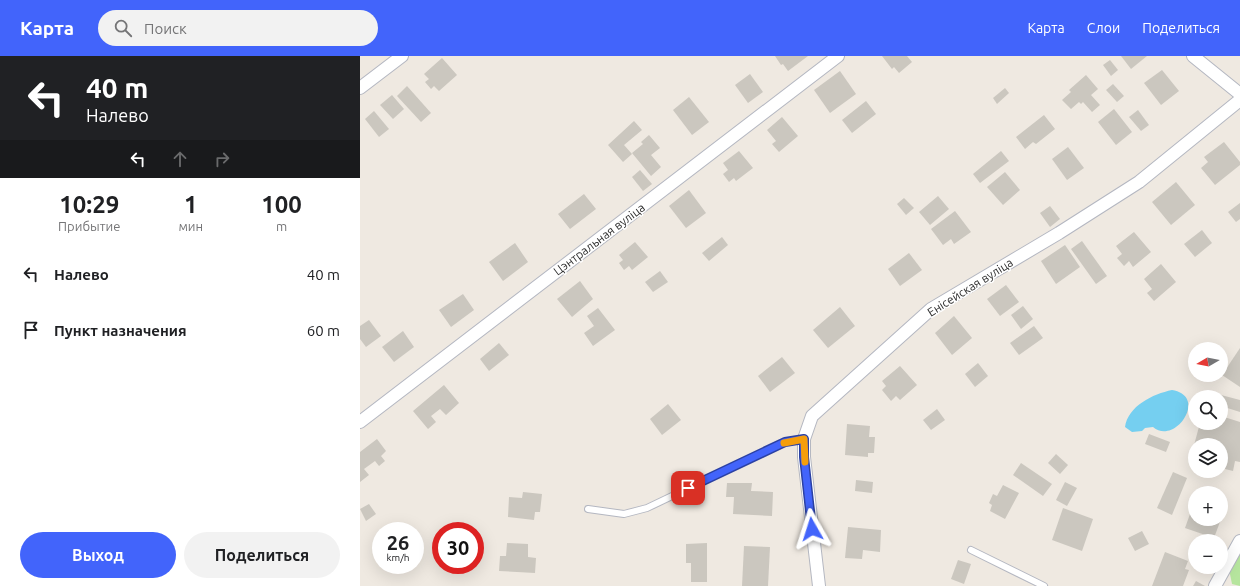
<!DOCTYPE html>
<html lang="ru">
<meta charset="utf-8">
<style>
:root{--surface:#fff;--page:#f2f2f2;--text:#202124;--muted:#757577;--accent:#4264fb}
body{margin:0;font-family:Ubuntu,sans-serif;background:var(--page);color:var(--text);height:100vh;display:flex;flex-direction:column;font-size:15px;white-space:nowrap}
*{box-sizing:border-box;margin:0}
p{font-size:13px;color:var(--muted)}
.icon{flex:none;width:22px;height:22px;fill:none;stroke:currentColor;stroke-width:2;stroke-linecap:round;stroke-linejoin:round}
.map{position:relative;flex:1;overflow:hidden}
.details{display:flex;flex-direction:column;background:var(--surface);width:360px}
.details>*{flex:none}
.top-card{background:#202124;color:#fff;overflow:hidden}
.needle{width:26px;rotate:260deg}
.fabs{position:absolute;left:828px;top:286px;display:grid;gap:8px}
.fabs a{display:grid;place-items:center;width:40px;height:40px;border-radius:50%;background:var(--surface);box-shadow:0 4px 16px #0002;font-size:20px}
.speed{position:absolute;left:12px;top:466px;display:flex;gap:8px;font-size:20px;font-weight:700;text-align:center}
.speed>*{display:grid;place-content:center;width:52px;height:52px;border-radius:50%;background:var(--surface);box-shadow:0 4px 16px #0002;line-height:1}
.speed small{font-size:10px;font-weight:400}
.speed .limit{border:6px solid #d22;background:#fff;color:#111}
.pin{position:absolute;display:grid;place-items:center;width:34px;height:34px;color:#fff;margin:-17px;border-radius:8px;box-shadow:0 2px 6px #0006}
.me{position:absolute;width:44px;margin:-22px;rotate:354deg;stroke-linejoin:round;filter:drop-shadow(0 0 3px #0008)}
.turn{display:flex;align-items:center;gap:14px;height:84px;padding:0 20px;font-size:18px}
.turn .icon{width:52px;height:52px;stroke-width:2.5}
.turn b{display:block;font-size:28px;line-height:34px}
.lanes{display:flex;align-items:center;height:38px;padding:0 20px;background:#0003;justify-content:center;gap:20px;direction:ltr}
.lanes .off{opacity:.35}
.eta{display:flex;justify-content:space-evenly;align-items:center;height:68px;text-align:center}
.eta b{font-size:24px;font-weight:600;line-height:28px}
.action{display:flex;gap:8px;margin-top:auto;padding:8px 20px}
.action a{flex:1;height:46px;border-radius:24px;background:var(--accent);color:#fff;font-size:16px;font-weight:600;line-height:46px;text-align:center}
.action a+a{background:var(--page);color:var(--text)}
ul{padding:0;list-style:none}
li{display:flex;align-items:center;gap:12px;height:56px;padding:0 20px}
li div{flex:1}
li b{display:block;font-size:15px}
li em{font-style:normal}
header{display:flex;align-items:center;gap:24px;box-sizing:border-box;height:56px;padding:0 20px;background:var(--accent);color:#fff}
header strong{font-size:19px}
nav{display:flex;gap:22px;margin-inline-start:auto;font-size:14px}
.search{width:280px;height:36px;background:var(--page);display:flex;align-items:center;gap:10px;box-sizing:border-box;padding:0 14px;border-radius:22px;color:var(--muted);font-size:15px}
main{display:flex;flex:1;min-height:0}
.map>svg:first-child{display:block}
.green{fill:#b6e59e}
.water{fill:#75cff0}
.building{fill:#cbc7bf}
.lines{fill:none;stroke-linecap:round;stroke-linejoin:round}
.service-casing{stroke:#b4b7c1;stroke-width:8}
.minor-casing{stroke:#b4b7c1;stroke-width:14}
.service{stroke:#fff;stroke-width:6}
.minor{stroke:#fff;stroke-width:12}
.route-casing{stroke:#2b41a3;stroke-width:10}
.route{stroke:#4264fb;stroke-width:7}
.slow{stroke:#f59e0b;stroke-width:7}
.labels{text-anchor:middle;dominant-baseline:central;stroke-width:3;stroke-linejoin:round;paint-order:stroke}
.street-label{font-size:12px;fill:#2e2e2e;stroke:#fff}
</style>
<header>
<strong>Карта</strong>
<div class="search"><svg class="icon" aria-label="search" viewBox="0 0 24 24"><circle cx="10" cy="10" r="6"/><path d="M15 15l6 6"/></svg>Поиск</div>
<nav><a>Карта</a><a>Слои</a><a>Поделиться</a></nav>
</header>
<main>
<section class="details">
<div class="top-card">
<div class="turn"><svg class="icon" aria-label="left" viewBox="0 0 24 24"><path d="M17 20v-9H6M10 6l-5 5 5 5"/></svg><div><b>40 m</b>Налево</div></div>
<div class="lanes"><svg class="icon" aria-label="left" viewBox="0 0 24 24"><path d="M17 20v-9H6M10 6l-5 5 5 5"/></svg><svg class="icon off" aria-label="ahead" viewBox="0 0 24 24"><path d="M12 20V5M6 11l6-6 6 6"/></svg><svg class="icon off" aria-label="right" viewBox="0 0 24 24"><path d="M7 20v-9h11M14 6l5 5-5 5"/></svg></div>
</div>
<div class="eta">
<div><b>10:29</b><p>Прибытие</p></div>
<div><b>1</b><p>мин</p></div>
<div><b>100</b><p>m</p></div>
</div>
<ul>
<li><svg class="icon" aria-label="left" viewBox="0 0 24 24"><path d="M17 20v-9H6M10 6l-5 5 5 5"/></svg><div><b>Налево</b></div><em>40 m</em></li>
<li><svg class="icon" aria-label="arrive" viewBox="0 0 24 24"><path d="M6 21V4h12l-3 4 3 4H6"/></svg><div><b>Пункт назначения</b></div><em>60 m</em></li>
</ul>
<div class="action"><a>Выход</a><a>Поделиться</a></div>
</section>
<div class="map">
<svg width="880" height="530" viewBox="0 0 880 530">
<rect width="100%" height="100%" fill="#efe9e1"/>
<polygon class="green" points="880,492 880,530 872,528 869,513"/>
<path class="water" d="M 812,334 C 849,340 815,390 793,371 L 785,372 L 782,375 L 772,376 L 765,371 C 768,350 793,338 812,334 Z"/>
<g class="building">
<polygon points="415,0 448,0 428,15 423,8 421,9"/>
<polygon points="522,0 547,0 552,6 539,17 534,11 532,13"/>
<polygon points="761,0 787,0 771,13"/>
<polygon points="82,2 97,19 79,35 74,30 71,33 65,26 69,23 64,18"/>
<polygon points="750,4 758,14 751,20 743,9"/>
<polygon points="802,14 819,35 801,49 784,27"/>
<polygon points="480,15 496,38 470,57 454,34"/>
<polygon points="390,18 403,36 388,47 375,29"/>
<polygon points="726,19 738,33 731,39 740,49 732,56 723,46 721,48 719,46 711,53 702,44 711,36 709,34"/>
<polygon points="753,28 764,40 757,46 746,34"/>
<polygon points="47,30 71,57 61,66 37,40"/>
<polygon points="645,32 649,37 637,48 633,42"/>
<polygon points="32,39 44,53 33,63 20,49"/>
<polygon points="329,41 349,66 332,79 313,54"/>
<polygon points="506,45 516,58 492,77 482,64"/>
<polygon points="754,53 772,76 756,89 738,66"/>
<polygon points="778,54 789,69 781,75 769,61"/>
<polygon points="14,55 29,73 19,81 5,63"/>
<polygon points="684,59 695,73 676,88 673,86 665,93 656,81"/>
<polygon points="422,61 438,80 419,96 412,88 416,85 407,74"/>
<polygon points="274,65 282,74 264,89 272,98 263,106 248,89"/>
<polygon points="289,79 300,92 291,99 301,111 291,120 272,97 283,88 281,86"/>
<polygon points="864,86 880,106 880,109 855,129 841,112 848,106 844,101"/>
<polygon points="708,91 724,112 707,124 692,103"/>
<polygon points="379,95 393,112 376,125 374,122 369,126 363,118 368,114 363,107"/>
<polygon points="641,95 649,105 620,127 613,118"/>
<polygon points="280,114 292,128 283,135 272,121"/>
<polygon points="645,116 660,134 643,149 627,131"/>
<polygon points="816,126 835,149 811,169 792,146"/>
<polygon points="329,134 346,157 326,172 309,150"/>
<polygon points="224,138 236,153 210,173 198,158"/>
<polygon points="578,140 589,153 570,169 559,156"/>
<polygon points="544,142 554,152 546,159 537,148"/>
<polygon points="880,147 880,163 876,166 868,156"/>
<polygon points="690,150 700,163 690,171 680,157"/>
<polygon points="595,155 611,176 594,188 591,183 583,189 571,173"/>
<polygon points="842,174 852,187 835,201 824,188"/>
<polygon points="774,176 791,196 773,211 769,205 764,210 757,202 762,198 756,190"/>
<polygon points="362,181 368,189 349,205 342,197"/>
<polygon points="722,185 747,220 736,228 711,193"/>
<polygon points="275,186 288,201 272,214 269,210 264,214 259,207 263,204 259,199"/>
<polygon points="155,187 168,206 143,225 129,206"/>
<polygon points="705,189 720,211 696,228 681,205"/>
<polygon points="549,197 562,214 540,230 528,213"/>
<polygon points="801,208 816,226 794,245 787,237 792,233 784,223"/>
<polygon points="300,215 308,226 293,236 285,226"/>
<polygon points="220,225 233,243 212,261 197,243"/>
<polygon points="646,229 659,246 640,260 627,243"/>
<polygon points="103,238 114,254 91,271 79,254"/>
<polygon points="663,250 673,263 661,273 651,259"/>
<polygon points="480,251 495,270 468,292 453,274"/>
<polygon points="238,252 255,274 233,290 224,277 234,270 227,260"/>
<polygon points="594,260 612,282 592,299 575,277"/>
<polygon points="9,264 21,280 6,291 0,283 0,270"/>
<polygon points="674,270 683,282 659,299 650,287"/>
<polygon points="43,275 54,291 34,306 22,291"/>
<polygon points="139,287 149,299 129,315 120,303"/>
<polygon points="880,292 880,331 862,319"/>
<polygon points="422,301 435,317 410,336 398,320"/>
<polygon points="618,307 628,320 615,331 605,318"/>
<polygon points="540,310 557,329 540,344 536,340 531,345 522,334 526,330 522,325"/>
<polygon points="84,329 99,347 86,359 80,353 71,360 76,366 68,373 53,355"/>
<polygon points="861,339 880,344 880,356 861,350"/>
<polygon points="308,348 321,364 302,379 290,363"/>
<polygon points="577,353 585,364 571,374 563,364"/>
<polygon points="861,360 880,366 880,406 875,405 873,415 861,412 861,389 835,389 835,405 830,404 840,367 861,367"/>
<polygon points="487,368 510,370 509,381 515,381 514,397 508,397 508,401 485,399"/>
<polygon points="789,378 810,386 806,396 785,388"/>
<polygon points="17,383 26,395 21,400 25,405 19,410 15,405 4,413 9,419 0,426 0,396"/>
<polygon points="696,398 708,409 700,418 688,407"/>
<polygon points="661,407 692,428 683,440 653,419"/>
<polygon points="813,416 827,422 812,459 797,452"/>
<polygon points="496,424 513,426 512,437 495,435"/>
<polygon points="705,426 717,432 707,450 696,444"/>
<polygon points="367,427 392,427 391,435 413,436 412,460 373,458 374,441 366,441"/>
<polygon points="643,429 659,437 645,463 630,455 632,449 629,447 633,438 637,440"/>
<polygon points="163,436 182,438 180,456 175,456 174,464 148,461 149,441 162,442"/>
<polygon points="861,443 867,445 861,461"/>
<polygon points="835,444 835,463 861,463 854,482 825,472"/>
<polygon points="9,448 16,458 6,465 0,453"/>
<polygon points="703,452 733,463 722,495 692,484"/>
<polygon points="488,471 521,474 520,496 503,494 502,503 485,502"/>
<polygon points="782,475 789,488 775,495 768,482"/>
<polygon points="147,487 168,488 168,501 176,502 175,517 139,515 140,500 146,500"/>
<polygon points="347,487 347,526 331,526 331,507 326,507 326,488"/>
<polygon points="384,490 410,491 408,530 382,530"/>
<polygon points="805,496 828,505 825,513 829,514 823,530 792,530"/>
<polygon points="598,504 611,508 604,528 591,523"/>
<polygon points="836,525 845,530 833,530"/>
</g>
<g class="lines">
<defs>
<g id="service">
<polyline points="228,453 264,458 287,452 425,386 444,383"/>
<polyline points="611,494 684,530"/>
</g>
<g id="minor">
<polyline points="833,0 880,38"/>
<polyline points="0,32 42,0"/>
<polyline points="0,366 478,0"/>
<polyline points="459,530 444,401 444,383 452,360 571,253 699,177 779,126 880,44"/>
<polyline points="855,530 880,485"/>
</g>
</defs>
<use href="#service" class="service-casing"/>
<use href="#minor" class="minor-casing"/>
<use href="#service" class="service"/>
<use href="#minor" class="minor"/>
</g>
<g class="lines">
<defs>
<polyline id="route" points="328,432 425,386 444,383 444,401 452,473"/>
</defs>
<use href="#route" class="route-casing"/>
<use href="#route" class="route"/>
<polyline class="slow" points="424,387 444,383 445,406"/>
</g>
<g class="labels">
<g class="street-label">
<text transform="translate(239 183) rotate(-37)">Цэнтральная вуліца</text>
<text transform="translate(610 231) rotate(-32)">Енісейская вуліца</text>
</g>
</g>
</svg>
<div class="fabs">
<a><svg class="needle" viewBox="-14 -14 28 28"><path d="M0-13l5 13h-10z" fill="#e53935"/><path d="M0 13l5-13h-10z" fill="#757577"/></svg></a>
<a><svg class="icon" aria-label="search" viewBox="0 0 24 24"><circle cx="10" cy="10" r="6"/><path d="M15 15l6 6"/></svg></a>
<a><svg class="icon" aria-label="layers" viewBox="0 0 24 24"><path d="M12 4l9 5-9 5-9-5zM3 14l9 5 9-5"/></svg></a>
<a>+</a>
<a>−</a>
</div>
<div class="speed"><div>26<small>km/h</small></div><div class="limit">30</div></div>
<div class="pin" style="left:328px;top:432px;background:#d93025"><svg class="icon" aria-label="arrive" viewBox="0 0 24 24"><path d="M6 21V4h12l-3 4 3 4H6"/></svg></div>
<svg class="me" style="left:452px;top:473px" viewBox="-20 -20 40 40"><path d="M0-17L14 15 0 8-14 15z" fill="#4264fb" stroke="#fff" stroke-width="4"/></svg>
</div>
</main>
